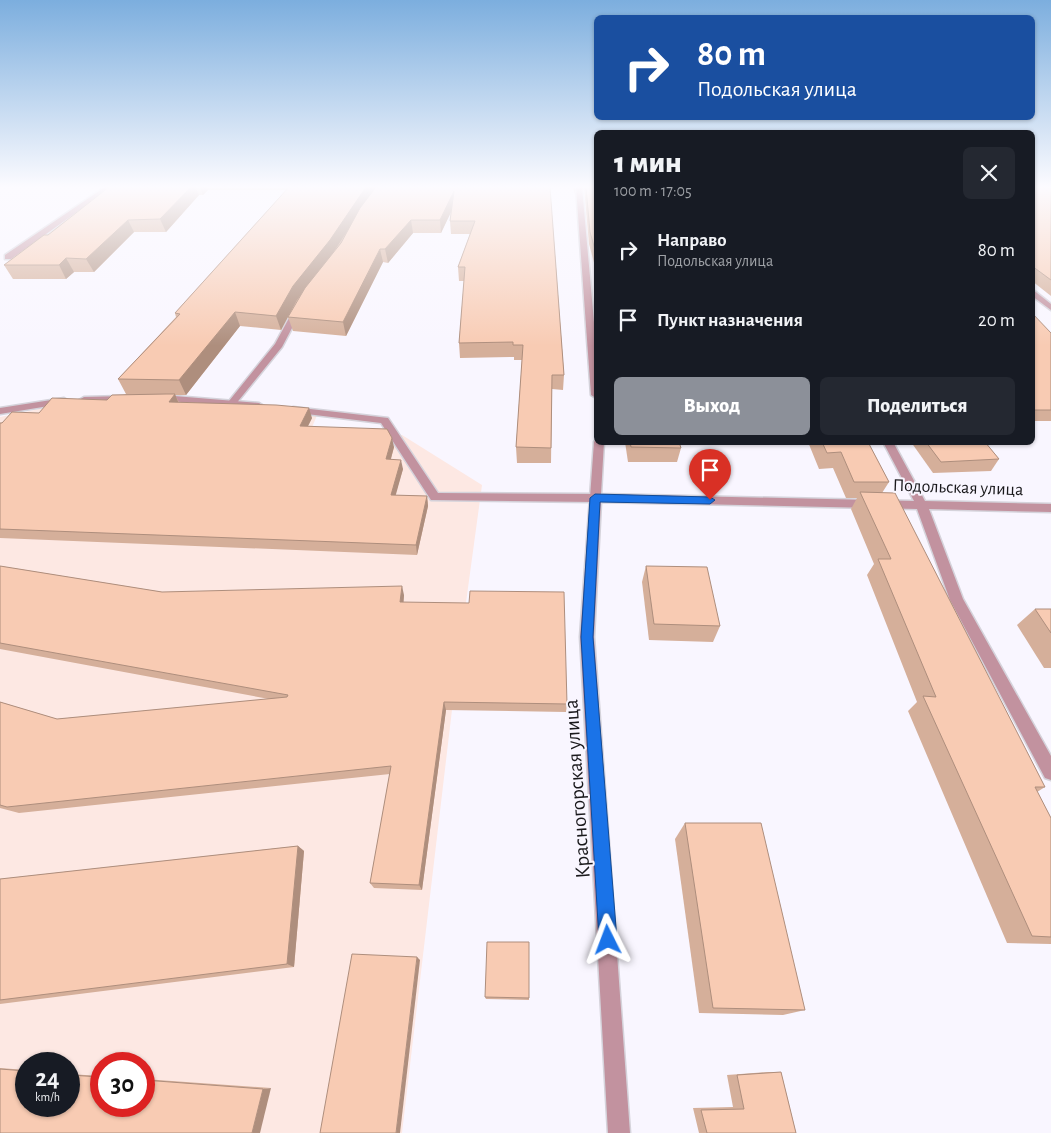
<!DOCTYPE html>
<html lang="ru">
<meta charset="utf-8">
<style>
:root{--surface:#171b24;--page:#242831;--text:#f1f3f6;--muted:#9ea1a6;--accent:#8c9099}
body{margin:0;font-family:"Alegreya Sans",sans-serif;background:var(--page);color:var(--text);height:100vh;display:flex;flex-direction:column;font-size:19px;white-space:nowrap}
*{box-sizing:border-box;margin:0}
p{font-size:16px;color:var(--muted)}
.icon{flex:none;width:28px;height:28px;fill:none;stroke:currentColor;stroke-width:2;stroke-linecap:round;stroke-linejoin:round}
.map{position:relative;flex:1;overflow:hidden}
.panel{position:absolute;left:594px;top:130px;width:441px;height:315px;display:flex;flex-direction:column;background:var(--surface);border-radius:8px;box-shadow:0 1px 4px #0004}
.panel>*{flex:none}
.top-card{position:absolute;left:594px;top:15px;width:441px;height:105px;border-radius:8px;box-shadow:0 1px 4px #0004;background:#1a4fa0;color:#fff;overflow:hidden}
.speed{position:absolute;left:15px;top:1052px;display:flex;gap:10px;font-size:25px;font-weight:700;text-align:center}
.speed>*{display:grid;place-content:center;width:65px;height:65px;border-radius:50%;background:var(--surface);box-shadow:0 1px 4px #0004;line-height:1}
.speed small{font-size:12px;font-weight:400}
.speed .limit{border:8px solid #d22;background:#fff;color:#111}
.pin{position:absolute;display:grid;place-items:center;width:42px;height:42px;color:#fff;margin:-51px -21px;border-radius:50% 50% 50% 0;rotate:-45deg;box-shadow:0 0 5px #0007}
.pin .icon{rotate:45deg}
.me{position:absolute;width:55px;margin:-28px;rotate:357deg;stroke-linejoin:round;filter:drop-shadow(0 0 4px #0008)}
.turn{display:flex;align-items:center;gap:18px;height:105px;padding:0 20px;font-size:22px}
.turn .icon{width:65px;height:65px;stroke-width:2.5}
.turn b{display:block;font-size:35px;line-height:42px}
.round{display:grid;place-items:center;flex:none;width:52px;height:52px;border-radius:8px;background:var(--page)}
.headline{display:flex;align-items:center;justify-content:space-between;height:85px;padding:0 20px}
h1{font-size:30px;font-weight:800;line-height:38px}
.action{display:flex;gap:10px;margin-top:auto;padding:10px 20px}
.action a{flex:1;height:58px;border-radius:8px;background:var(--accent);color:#fff;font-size:20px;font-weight:800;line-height:58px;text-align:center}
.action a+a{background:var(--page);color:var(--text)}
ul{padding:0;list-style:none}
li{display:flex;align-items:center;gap:15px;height:70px;padding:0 20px}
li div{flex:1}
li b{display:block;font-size:19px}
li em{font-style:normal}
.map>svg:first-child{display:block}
.industrial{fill:#fde8e3;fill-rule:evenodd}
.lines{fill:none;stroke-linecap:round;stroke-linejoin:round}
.service-casing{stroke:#d5d3db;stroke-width:3}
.minor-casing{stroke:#d5d3db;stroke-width:3}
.tertiary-casing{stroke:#d5d3db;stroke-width:3}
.service{fill:#c2929f;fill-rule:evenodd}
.minor{fill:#c2929f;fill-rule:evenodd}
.tertiary{fill:#c2929f;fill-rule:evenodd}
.wall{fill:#d5af9a}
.shaded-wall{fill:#ae8e7d}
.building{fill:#f8cbb3;stroke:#ae8e7d}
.route{fill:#1a73e8;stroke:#114b97}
.labels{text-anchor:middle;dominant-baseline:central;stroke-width:4;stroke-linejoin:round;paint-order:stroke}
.street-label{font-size:18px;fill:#1a191c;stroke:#f9f6ff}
.near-street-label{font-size:21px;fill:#1a191c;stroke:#f9f6ff}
</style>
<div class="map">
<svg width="1051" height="1133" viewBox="0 0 1051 1133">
<rect width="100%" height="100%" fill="#f9f6ff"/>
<path class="industrial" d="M 54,406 L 318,413 L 310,432 L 402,435 L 482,485 L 456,676 L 402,1133 L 0,1133 L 0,417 ZM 26,1064 L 69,1064 L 69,1106 L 26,1106 ZM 101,1064 L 144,1064 L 144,1106 L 101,1106 Z"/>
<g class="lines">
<defs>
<g id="service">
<polygon points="162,395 259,403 264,406 259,409 159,400 159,396"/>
<polygon points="124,396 129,399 127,401 84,403 79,400 84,397"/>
<polygon points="64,398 69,401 67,403 0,414 0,408"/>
<polygon points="293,407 388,418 438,493 595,494 601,498 595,502 431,500 381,423 290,412 288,410"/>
</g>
<g id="minor">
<polygon points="105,187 112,187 11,259 5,259 5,255"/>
<polygon points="576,187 582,187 596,345 596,398 591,395"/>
<polygon points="295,307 302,309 282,347 235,405 229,405 229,401 275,344"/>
<polygon points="596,439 596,442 604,442 601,494 914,501 883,442 893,442 925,501 1051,504 1051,512 929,509 963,599 1051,756 1051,780 1045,778 950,600 917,509 601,502 594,637 630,1133 608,1133 580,637 594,442"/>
</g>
<polygon id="tertiary" points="1032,289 1051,304 1051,310 1032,296"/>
</defs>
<use href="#service" class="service-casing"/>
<use href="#minor" class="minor-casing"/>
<use href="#tertiary" class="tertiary-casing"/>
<use href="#service" class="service"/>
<use href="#minor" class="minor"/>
<use href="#tertiary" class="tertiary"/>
</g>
<g class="wall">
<polygon points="109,187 550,187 564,375 563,390 552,389 551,463 517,463 516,447 522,360 514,360 514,357 460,358 459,343 464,281 459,281 458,267 470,234 451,234 450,221 451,211 441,233 413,233 388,263 383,262 346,336 293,331 288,317 297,300 281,330 240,326 186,395 175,395 179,402 312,418 308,426 394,447 391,459 403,469 395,495 427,496 428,506 417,555 0,538 0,423 39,413 107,400 126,394 118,379 176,317 175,313 286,190 208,190 203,195 199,195 166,232 134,232 94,272 74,272 66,279 13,279 4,265 48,235"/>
<polygon points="573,187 575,187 575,194"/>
<polygon points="584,187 596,187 596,270 589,244"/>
<polygon points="1032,187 1051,187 1051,296 1032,281"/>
<polygon points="1032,313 1051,333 1051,421 1032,421"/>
<polygon points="625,442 679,442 681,448 677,462 628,462"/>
<polygon points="808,442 868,442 889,482 882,493 1045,787 1037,792 1051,818 1051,944 1007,943 908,711 917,702 867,575 874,564 851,509 857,498 846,498 833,468 819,469"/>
<polygon points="911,442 985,442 999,459 991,471 933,473"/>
<polygon points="0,566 162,592 404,595 403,602 567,704 566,712 446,710 422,890 374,888 370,883 390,774 19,813 0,808 0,702 57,719 269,699 0,649"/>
<polygon points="646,566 720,626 713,642 649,640 642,582"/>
<polygon points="1035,609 1051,609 1051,668 1044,668 1017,625"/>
<polygon points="685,823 805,1010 783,1015 699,1013 675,839"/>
<polygon points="298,846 304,851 294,967 0,1004 0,879"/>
<polygon points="529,942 529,1000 486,999 485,997"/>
<polygon points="0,1068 26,1070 26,1106 69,1106 69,1074 101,1076 101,1106 144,1106 144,1079 271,1088 0,1133"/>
<polygon points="769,1072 781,1072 796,1133 699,1133 693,1108 733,1107 727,1075"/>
</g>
<g class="shaded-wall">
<polygon points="191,187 195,187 199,195 166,232 160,219"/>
<polygon points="200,187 207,187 208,190 203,195"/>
<polygon points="366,187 376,187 333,253 297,300 281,330 276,316 293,286"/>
<polygon points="454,191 455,204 441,233 440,220"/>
<polygon points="128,220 134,232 94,272 86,259"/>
<polygon points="411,220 413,233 388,263 385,249"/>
<polygon points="380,249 383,262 346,336 343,322"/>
<polygon points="66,258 74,272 66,279 59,265"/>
<polygon points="235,312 240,326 186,395 179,380"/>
<polygon points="175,394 179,404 169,402"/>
<polygon points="309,408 312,418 303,436 300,426"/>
<polygon points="392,438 394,447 388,469 386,459"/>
<polygon points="401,460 403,469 393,505 391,495"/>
<polygon points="427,496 428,506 417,555 416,545"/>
<polygon points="402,586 404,595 403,611 400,602"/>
<polygon points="444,702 446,710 422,890 419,885"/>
<polygon points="298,846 304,851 294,967 287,964"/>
<polygon points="417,957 420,960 400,1133 396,1133"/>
<polygon points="271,1088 260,1133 252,1133 263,1089"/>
</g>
<g class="building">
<polygon points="109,187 191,187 160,219 128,220 86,259 66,258 59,265 4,265 44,235 48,235"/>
<polygon points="289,187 366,187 330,240 293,286 276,316 235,312 179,380 118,379 180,314 175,313"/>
<polygon points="376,187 550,187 564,375 552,375 551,448 516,447 523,345 513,345 513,342 459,343 465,267 458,267 475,221 450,221 454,191 440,220 411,220 385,249 380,249 343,322 288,317 305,288 341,243 360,208"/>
<polygon points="586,187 596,187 596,253 590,232"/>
<polygon points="1032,187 1051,187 1051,280 1032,266"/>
<polygon points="1032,313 1051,333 1051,410 1032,410"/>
<polygon points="166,394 175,394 169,402 276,405 309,408 300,426 387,429 392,438 386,459 401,460 391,495 427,496 416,545 0,529 0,423 2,423 12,412 39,413 52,398 107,400 112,395"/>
<polygon points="630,442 679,442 681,448 631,447"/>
<polygon points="822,442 868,442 889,482 854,482 841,452 827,453"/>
<polygon points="926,442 985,442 999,459 941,462"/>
<polygon points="860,492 895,493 1045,787 1035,787 1051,818 1051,937 1032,936 923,696 936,697 878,559 891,559"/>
<polygon points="0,566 162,592 402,586 400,602 469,603 470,591 564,592 567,704 444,702 419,885 370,883 391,766 7,807 0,805 0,702 57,719 287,697 288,695 0,643"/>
<polygon points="646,566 707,567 720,626 654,624"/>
<polygon points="1035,609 1051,609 1051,633"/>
<polygon points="685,823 761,823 805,1010 713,1008"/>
<polygon points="298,846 287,964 0,1000 0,879"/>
<polygon points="487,942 529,942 529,998 485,997"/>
<polygon points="352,954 417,957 396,1133 320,1133"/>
<polygon points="0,1069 26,1071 26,1106 69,1106 69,1075 101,1077 101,1106 144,1106 144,1080 263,1089 252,1133 0,1133"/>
<polygon points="781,1072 796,1133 707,1133 701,1110 744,1109 737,1075"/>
</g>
<linearGradient id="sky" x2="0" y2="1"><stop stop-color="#7caede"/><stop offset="0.54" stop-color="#fcfbff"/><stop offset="1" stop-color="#fcfbff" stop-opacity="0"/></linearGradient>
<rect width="1051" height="346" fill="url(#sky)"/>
<polygon class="route" points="595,494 710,497 715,500 710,504 600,502 593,637 617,940 614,947 608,949 602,947 599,940 581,637 590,498"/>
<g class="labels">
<g class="street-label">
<text transform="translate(958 488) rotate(2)">Подольская улица</text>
</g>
<g class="near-street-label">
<text transform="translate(577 789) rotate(-94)">Красногорская улица</text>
</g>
</g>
</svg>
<div class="speed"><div>24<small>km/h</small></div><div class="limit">30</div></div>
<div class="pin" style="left:710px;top:500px;background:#d93025"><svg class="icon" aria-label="arrive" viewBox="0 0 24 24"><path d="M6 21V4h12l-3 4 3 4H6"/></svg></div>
<svg class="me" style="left:608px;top:940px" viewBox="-20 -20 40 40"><path d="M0-17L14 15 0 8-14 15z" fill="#1a73e8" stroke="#fff" stroke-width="4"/></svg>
<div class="top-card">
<div class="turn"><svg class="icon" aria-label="right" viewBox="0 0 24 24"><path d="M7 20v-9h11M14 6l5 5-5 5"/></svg><div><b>80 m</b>Подольская улица</div></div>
</div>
<section class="panel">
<div class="headline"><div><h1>1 мин</h1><p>100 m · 17:05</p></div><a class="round"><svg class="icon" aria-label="close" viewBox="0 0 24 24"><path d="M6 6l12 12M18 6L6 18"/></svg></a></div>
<ul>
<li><svg class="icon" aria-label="right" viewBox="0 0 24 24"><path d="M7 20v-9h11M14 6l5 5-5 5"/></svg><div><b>Направо</b><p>Подольская улица</p></div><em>80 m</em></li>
<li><svg class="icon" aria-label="arrive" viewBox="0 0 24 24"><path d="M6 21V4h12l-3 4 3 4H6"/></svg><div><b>Пункт назначения</b></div><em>20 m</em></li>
</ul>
<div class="action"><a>Выход</a><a>Поделиться</a></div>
</section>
</div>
